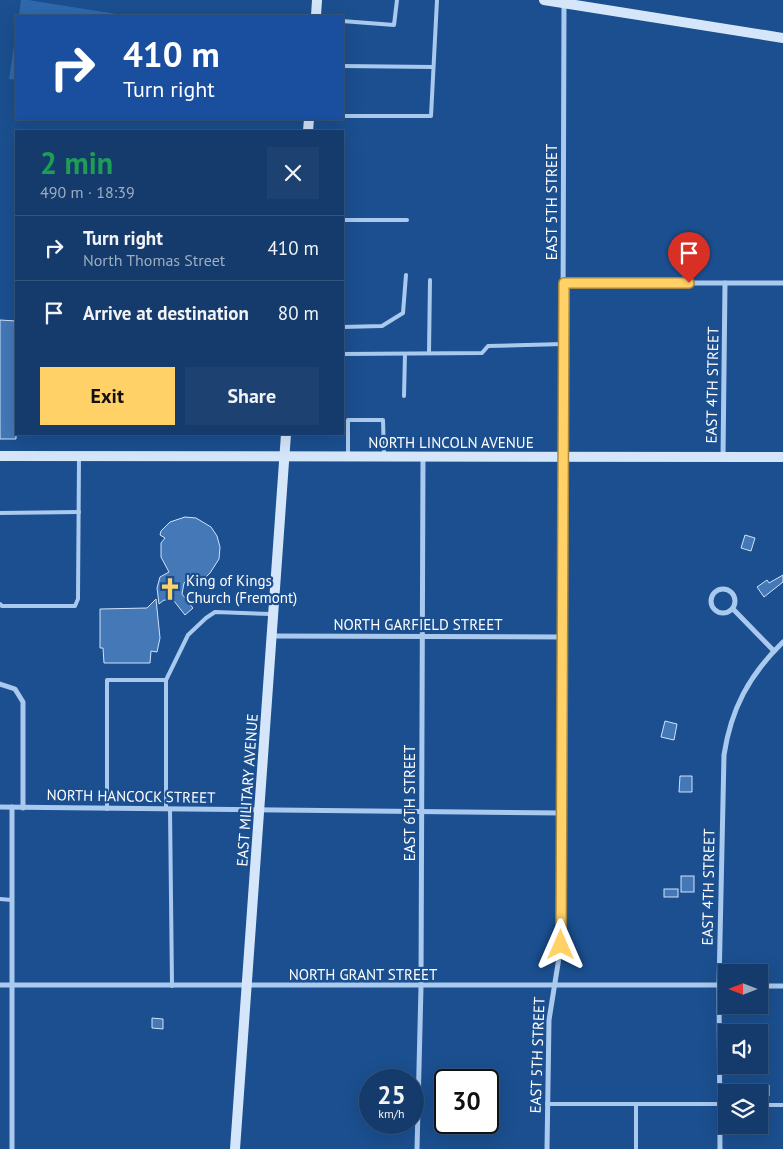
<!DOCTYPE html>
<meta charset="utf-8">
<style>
:root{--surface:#143b6b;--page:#1d4271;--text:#f1f3f6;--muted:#9dadc1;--line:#33557e;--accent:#ffd166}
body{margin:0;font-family:"PT Sans",sans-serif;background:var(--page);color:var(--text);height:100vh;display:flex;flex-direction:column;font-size:19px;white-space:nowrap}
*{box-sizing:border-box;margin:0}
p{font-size:16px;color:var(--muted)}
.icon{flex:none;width:28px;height:28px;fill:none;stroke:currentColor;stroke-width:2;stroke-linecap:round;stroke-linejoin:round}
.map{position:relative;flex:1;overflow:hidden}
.sheet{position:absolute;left:15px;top:130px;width:329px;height:305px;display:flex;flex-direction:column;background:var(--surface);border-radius:0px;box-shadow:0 5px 20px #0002,0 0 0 1px var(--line)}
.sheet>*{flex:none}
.guide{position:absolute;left:15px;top:15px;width:329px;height:105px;border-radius:0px;box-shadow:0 5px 20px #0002,0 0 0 1px var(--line);background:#1a4fa0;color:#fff;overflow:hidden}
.needle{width:32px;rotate:270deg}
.fabs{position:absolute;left:718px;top:964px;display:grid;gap:10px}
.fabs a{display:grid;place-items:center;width:50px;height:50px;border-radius:0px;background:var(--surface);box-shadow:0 5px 20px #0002,0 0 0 1px var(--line);font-size:25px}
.speed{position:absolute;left:359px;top:1069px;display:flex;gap:10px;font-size:25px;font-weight:700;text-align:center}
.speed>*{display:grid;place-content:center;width:65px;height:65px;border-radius:50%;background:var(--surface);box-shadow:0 5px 20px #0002,0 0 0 1px var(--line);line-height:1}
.speed small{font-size:12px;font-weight:400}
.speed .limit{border:2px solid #111;border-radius:8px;background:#fff;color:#111}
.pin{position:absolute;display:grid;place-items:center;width:42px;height:42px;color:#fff;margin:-51px -21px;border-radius:50% 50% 50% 0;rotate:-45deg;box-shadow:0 0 5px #0007}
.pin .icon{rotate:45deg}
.me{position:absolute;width:55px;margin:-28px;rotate:0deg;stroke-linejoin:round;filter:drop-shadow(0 0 4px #0008)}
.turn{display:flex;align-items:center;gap:18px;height:105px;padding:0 25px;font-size:22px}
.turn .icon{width:65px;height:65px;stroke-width:2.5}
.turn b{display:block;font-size:35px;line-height:42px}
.round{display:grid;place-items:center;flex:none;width:52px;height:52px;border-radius:0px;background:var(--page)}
.overview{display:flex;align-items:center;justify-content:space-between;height:85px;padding:0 25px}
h1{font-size:30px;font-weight:800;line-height:38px;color:#1e9e55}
.cta{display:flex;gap:10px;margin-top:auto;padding:10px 25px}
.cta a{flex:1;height:58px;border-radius:0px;background:var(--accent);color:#111;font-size:20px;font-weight:800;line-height:58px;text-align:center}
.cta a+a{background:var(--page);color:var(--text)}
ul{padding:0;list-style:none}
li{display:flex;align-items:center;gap:15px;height:65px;padding:0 25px;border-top:1px solid var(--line)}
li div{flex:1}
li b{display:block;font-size:19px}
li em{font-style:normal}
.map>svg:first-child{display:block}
.green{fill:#2e69ad}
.building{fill:#4478b7;stroke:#cfe3fa}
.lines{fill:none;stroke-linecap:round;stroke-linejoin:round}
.lane{stroke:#a9c9ee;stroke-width:4}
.street{stroke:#a9c9ee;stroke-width:5}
.secondary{stroke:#d6e6fa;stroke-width:10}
.route-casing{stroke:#a68842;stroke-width:12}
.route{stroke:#ffd166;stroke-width:9}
.labels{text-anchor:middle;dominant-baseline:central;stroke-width:4.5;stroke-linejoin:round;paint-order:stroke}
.street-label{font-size:15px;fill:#fff;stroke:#1b4f8f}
.poi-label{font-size:15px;fill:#fff;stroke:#1b4f8f;text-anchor:start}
</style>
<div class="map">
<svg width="783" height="1149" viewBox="0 0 783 1149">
<rect width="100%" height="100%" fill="#1b4f8f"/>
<g class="green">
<polygon points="21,0 28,0 129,16 19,16"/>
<polygon points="16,33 16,80 9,79"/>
</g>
<g class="building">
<polygon points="0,320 16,321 16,439 0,439"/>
<polygon points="185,517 196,518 211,527 217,536 220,547 219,559 210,573 206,577 189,579 184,583 182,594 193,608 185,615 174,601 164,600 159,604 157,588 160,577 169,572 161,557 161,543 165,538 160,535 161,531 170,522"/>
<polygon points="745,535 755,538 751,551 741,548"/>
<polygon points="783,575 783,582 764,597 757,587 767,580 769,583"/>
<polygon points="156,599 160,638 157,652 151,651 150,663 104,663 103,648 100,648 100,609 147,608"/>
<polygon points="665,721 677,724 674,740 661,737"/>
<polygon points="680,776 692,776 692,792 679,792"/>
<rect x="681" y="876" width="13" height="16"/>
<rect x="664" y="889" width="14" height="8"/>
<polygon points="152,1018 163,1019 163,1029 152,1028"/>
<polygon points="759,1085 769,1085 769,1096 759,1097"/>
</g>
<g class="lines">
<g class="lane">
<polyline points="342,21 394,25 397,0"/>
<polyline points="342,66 433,67"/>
<polyline points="342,116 431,116 437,0"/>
<polyline points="342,220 407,220"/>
<polyline points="342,327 382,326 403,313 406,275"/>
<polyline points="429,353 430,280"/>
<polyline points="342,354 482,353 488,346 563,344"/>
<polyline points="404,396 405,354"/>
<polyline points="348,455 348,420 383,420 384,455"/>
<polyline points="0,513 79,512"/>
<polyline points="0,604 2,606 75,606 78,599 79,458"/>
<polyline points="107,809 107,680 166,680"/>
<polyline points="166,809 166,680 188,635 206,618 215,612 271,614"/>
<polyline points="170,809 172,986"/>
<polyline points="0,899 12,900"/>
<polyline points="547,1104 726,1104"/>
<polyline points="759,1105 783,1105"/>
<polyline points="636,1149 636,1105"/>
</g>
<g class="street">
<polyline points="564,283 783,283"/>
<polyline points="723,457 725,283"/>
<circle cx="723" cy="601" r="12"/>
<polyline points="733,609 774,651"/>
<polyline points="272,636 563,637"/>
<polyline points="0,684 15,689 23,702 23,808"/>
<polyline points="0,807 562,813"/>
<polyline points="12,807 12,1149"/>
<polyline points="0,985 726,985"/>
<polyline points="759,986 783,986"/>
<polyline points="417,1149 421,987 423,457"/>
<polyline points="547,1149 549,1020 561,945 564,3"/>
<path d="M 720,1149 L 719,985 L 724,755 C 731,709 749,675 783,642"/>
</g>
<g class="secondary">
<polyline points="544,0 783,38"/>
<polyline points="316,16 317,0"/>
<polyline points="308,131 309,119"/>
<polyline points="0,456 783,457"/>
<polyline points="235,1149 286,434"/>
</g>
</g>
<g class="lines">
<defs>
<polyline id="route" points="561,945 564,283 689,283"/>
</defs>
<use href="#route" class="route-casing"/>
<use href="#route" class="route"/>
</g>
<defs>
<symbol id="church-bare" viewBox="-9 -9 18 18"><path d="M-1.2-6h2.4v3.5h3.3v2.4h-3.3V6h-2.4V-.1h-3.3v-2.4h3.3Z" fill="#ffd166" stroke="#1b4f8f" stroke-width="2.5" paint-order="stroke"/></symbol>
</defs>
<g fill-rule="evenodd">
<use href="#church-bare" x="154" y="573" width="32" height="32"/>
</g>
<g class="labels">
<g class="street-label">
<text transform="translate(551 202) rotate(-90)">EAST 5TH STREET</text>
<text transform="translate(712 385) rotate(-89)">EAST 4TH STREET</text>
<text x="451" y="442">NORTH LINCOLN AVENUE</text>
<text x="418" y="624">NORTH GARFIELD STREET</text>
<text transform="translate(247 790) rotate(-86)">EAST MILITARY AVENUE</text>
<text transform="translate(131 796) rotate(1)">NORTH HANCOCK STREET</text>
<text transform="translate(409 803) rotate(-90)">EAST 6TH STREET</text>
<text transform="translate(708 887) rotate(-89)">EAST 4TH STREET</text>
<text x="363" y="974">NORTH GRANT STREET</text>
<text transform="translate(537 1055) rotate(-88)">EAST 5TH STREET</text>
</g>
<g class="poi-label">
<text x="186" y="580">King of Kings<tspan x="186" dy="17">Church (Fremont)</tspan></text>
</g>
</g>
</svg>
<div class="fabs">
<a><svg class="needle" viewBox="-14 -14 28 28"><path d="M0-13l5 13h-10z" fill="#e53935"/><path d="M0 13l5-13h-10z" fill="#9dadc1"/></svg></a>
<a><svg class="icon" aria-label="sound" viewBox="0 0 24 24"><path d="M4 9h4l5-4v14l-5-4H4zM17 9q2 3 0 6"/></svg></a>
<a><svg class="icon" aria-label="layers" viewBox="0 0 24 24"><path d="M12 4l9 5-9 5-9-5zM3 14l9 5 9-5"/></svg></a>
</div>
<div class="speed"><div>25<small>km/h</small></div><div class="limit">30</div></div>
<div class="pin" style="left:689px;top:283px;background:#d93025"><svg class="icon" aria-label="arrive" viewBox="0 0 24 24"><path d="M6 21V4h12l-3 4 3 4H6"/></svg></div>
<svg class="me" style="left:561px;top:945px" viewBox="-20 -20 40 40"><path d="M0-17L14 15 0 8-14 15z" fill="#ffd166" stroke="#fff" stroke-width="4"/></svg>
<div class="guide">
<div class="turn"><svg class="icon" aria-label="right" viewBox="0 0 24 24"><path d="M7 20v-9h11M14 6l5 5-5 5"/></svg><div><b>410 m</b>Turn right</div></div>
</div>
<section class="sheet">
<div class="overview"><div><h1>2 min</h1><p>490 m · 18:39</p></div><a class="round"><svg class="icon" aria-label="close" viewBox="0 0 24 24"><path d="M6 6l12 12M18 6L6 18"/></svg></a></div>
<ul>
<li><svg class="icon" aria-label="right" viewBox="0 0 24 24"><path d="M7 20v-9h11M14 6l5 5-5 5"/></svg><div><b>Turn right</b><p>North Thomas Street</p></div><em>410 m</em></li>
<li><svg class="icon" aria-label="arrive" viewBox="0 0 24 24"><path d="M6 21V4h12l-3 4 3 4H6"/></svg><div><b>Arrive at destination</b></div><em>80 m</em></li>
</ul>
<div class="cta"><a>Exit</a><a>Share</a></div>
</section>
</div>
